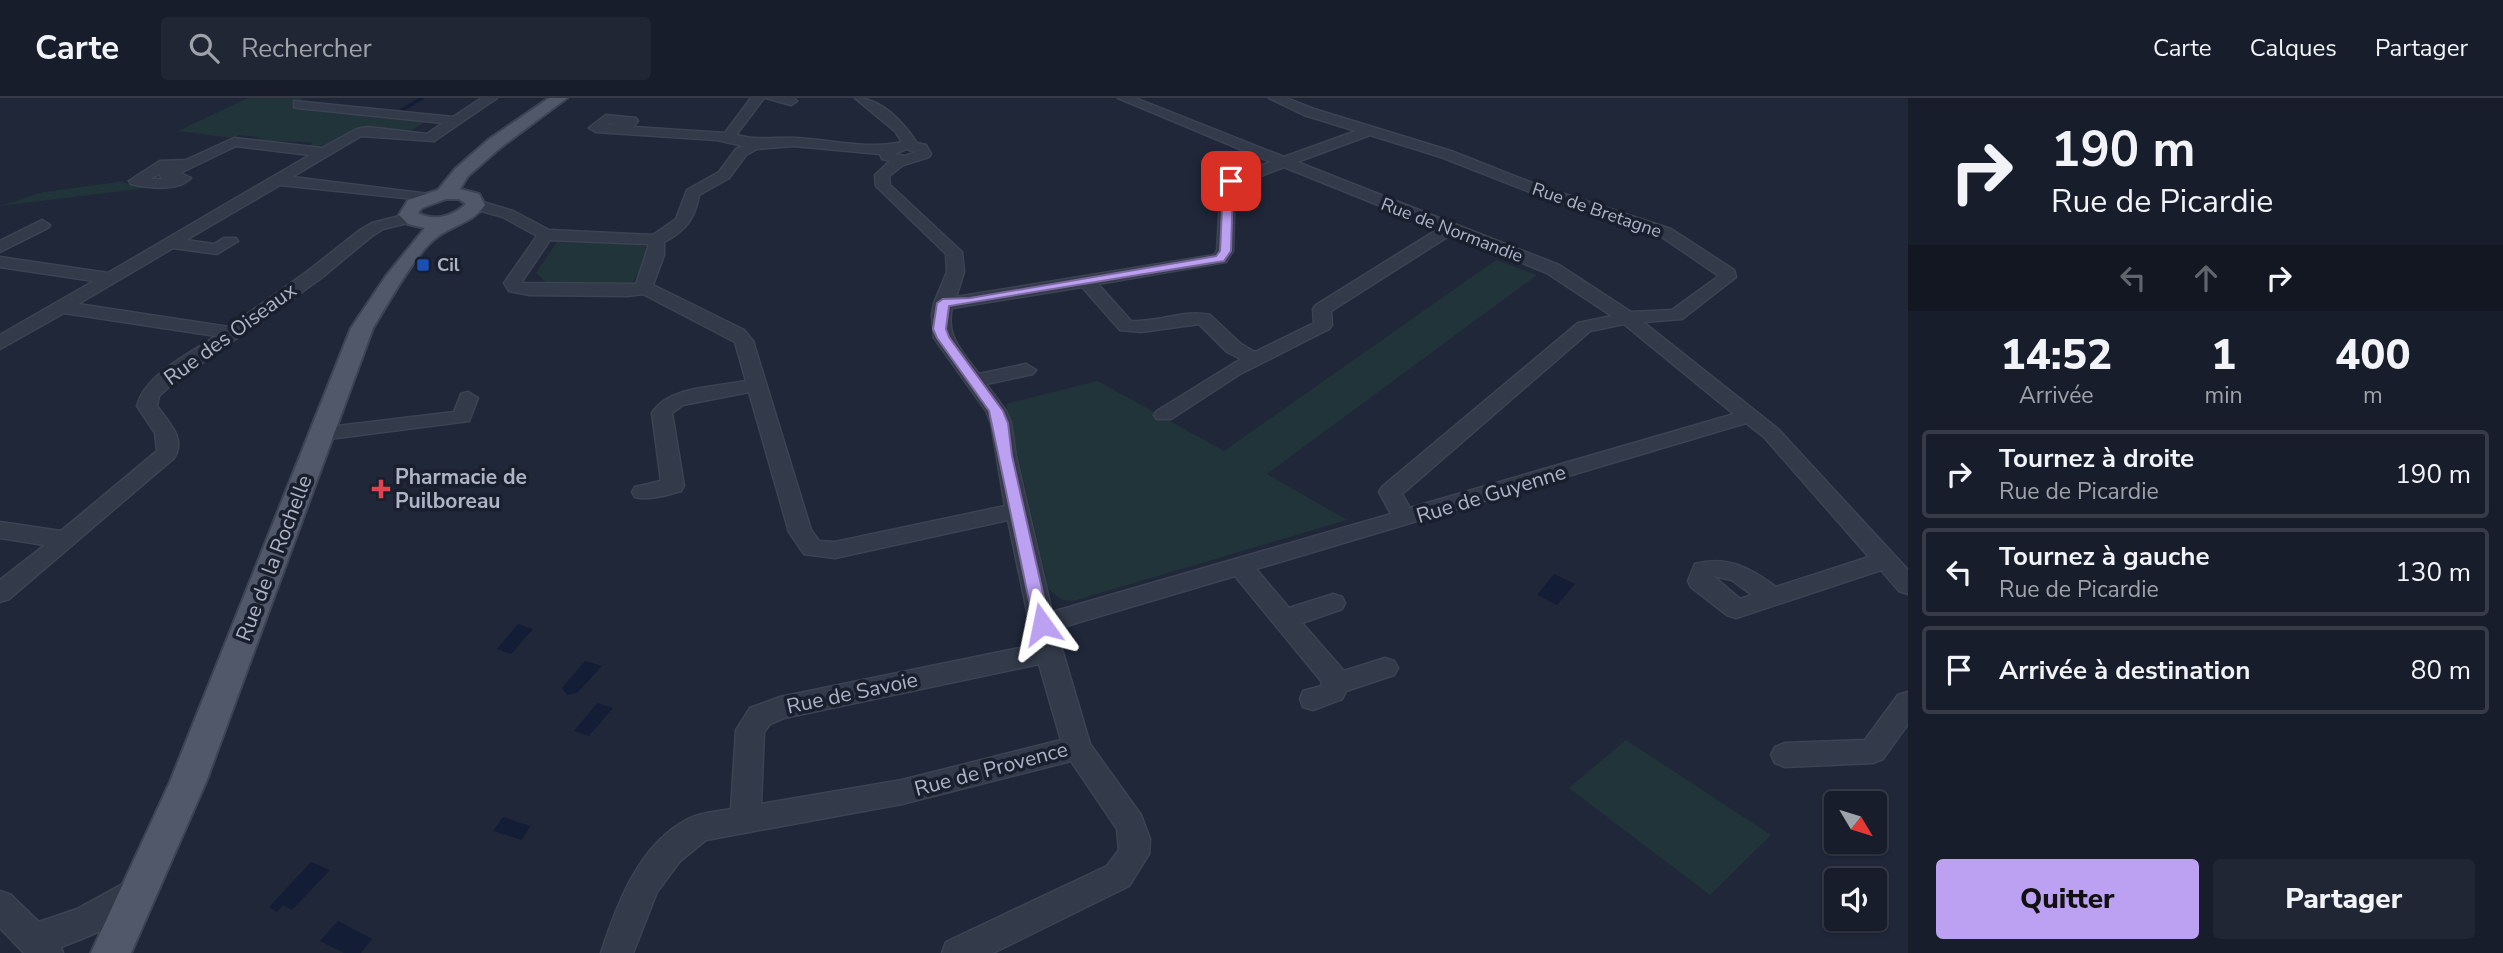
<!DOCTYPE html>
<html lang="fr">
<meta charset="utf-8">
<style>
:root{--surface:#171d2b;--page:#202633;--text:#f1f3f6;--muted:#9ea2a9;--line:#363b47;--accent:#bca0f2}
body{margin:0;font-family:"Nunito Sans",sans-serif;background:var(--page);color:var(--text);height:100vh;display:flex;flex-direction:column;font-size:26px;white-space:nowrap}
*{box-sizing:border-box;margin:0}
p{font-size:23px;color:var(--muted)}
.icon{flex:none;width:38px;height:38px;fill:none;stroke:currentColor;stroke-width:2;stroke-linecap:round;stroke-linejoin:round}
.map{position:relative;flex:1;overflow:hidden}
.sheet{display:flex;flex-direction:column;background:var(--surface);width:595px}
.sheet>*{flex:none}
.hud{background:#171d2b;color:var(--text);overflow:hidden}
.needle{width:46px;rotate:128deg}
.controls{position:absolute;left:1824px;top:693px;display:grid;gap:14px}
.controls a{display:grid;place-items:center;width:63px;height:63px;border-radius:7px;background:var(--surface);box-shadow:0 2px 5px #0004,0 0 0 2px var(--line);font-size:35px}
.pin{position:absolute;display:grid;place-items:center;width:60px;height:60px;color:#fff;margin:-30px;border-radius:14px;box-shadow:0 4px 10px #0006}
.me{position:absolute;width:77px;margin:-38px;rotate:348deg;stroke-linejoin:round;filter:drop-shadow(0 0 5px #0008)}
.turn{display:flex;align-items:center;gap:24px;height:147px;padding:0 28px;font-size:32px}
.turn .icon{width:91px;height:91px;stroke-width:2.5}
.turn b{display:block;font-size:49px;line-height:60px}
.lanes{display:flex;align-items:center;height:66px;padding:0 28px;background:#0003;justify-content:center;gap:35px;direction:ltr}
.lanes .off{opacity:.35}
.eta{display:flex;justify-content:space-evenly;align-items:center;height:119px;text-align:center}
.eta b{font-size:42px;font-weight:800;line-height:49px}
.action{display:flex;gap:14px;margin-top:auto;padding:14px 28px}
.action a{flex:1;height:80px;border-radius:7px;background:var(--accent);color:#111;font-size:28px;font-weight:800;line-height:80px;text-align:center}
.action a+a{background:var(--page);color:var(--text)}
ul{padding:0;list-style:none}
li{display:flex;align-items:center;gap:21px;height:88px;margin:0 14px 10px;padding:0 14px;border:4px solid var(--line);border-radius:7px}
li div{flex:1}
li b{display:block;font-size:26px}
li em{font-style:normal}
header{display:flex;align-items:center;gap:42px;box-sizing:border-box;height:98px;padding:0 35px;background:var(--surface);border-bottom:2px solid var(--line)}
header strong{font-size:33px}
nav{display:flex;gap:38px;margin-inline-start:auto;font-size:24px}
.search{width:490px;height:63px;background:var(--page);display:flex;align-items:center;gap:18px;box-sizing:border-box;padding:0 24px;border-radius:7px;color:var(--muted);font-size:26px}
main{display:flex;flex:1;min-height:0}
.map>svg:first-child{display:block}
.green{fill:#21343a}
.water{fill:#131d36}
.lines{fill:none;stroke-linecap:round;stroke-linejoin:round}
.stream{stroke:#131d36;stroke-width:3.5}
.minor-casing{stroke:#3c4353;stroke-width:3}
.major-casing{stroke:#3c4353;stroke-width:4}
.minor{fill:#333a49;fill-rule:evenodd}
.major{fill:#515869;fill-rule:evenodd}
.route{fill:#bca0f2;stroke:#7a689d;stroke-width:2}
.transit-dot{fill:#1a4fb4;stroke:#191f2d;stroke-width:2.5}
.health-dot{fill:#e0444e;stroke:#191f2d;stroke-width:2.5}
.labels{text-anchor:middle;dominant-baseline:central;stroke-width:7;stroke-linejoin:round;paint-order:stroke}
.far-street-label{font-size:18px;fill:#adb4c6;stroke:#191f2d}
.far-poi-label{font-size:18px;font-weight:bold;fill:#adb4c6;stroke:#191f2d;text-anchor:start}
.street-label{font-size:21px;fill:#adb4c6;stroke:#191f2d}
.poi-label{font-size:21px;font-weight:bold;fill:#adb4c6;stroke:#191f2d;text-anchor:start}
</style>
<header>
<strong>Carte</strong>
<div class="search"><svg class="icon" aria-label="search" viewBox="0 0 24 24"><circle cx="10" cy="10" r="6"/><path d="M15 15l6 6"/></svg>Rechercher</div>
<nav><a>Carte</a><a>Calques</a><a>Partager</a></nav>
</header>
<main>
<div class="map">
<svg width="1908" height="855" viewBox="0 0 1908 855">
<rect width="100%" height="100%" fill="#1f2739"/>
<g class="green">
<path d="M 248,0 L 304,0 L 291,8 L 428,22 L 407,35 L 361,30 L 333,46 L 308,49 L 313,45 C 293,42 275,45 254,43 L 259,39 L 239,37 L 232,40 L 178,33 Z"/>
<polygon points="125,83 122,85 155,89 0,108 43,94"/>
<polygon points="625,143 648,149 649,158 631,187 548,186 536,175 557,144 622,145"/>
<polygon points="1496,162 1537,177 1267,376 1347,422 1073,503 1063,502 1049,492 1006,306 1098,283 1224,353"/>
<polygon points="1626,642 1771,737 1710,797 1569,690"/>
</g>
<g class="water">
<polygon points="1554,476 1575,486 1557,507 1537,497"/>
<polygon points="518,526 533,531 511,556 497,551"/>
<polygon points="585,563 602,568 577,595 567,597 562,590"/>
<polygon points="597,605 613,610 589,638 574,633"/>
<polygon points="503,719 530,728 522,742 493,733"/>
<polygon points="311,764 330,772 292,812 283,807 277,814 269,809"/>
<polygon points="338,823 372,841 361,855 344,855 320,843"/>
</g>
<g class="lines">
<polyline class="stream" points="402,12 422,0"/>
<defs>
<g id="minor">
<path d="M 482,0 L 497,0 L 434,43 L 361,38 L 292,79 L 429,96 L 434,97 L 436,100 L 434,103 L 280,87 L 186,142 L 214,146 L 224,140 L 236,140 L 238,143 L 217,156 L 173,150 L 78,206 L 229,229 L 308,173 L 360,132 L 372,125 L 411,115 L 419,120 L 416,123 L 383,131 L 372,138 L 320,181 L 171,287 L 159,298 L 157,308 C 167,323 187,340 174,360 L 9,501 L 0,504 L 0,482 L 45,447 L 0,440 L 0,424 L 61,433 L 157,353 L 155,335 L 137,308 C 145,276 190,256 216,238 L 64,215 L 0,251 L 0,237 L 94,183 L 0,169 L 0,159 L 108,175 L 310,57 L 236,48 L 180,75 L 191,80 C 177,94 149,90 131,86 L 129,83 L 160,63 L 186,62 L 234,40 L 322,50 L 357,31 L 368,29 L 427,36 L 443,25 L 298,10 L 294,9 L 294,3 L 453,19 ZM 159,76 L 163,81 L 150,81 Z"/>
<path d="M 751,0 L 764,0 L 736,37 C 760,43 774,39 797,40 C 831,42 869,52 902,44 L 895,33 L 855,0 C 881,0 903,24 917,45 L 926,47 L 931,56 L 929,59 L 903,67 L 889,78 L 890,87 L 962,154 L 964,174 L 956,199 L 1214,157 L 1217,153 L 1221,88 L 1227,80 L 1271,64 L 1118,0 L 1135,0 L 1284,59 L 1356,33 L 1304,17 L 1269,0 L 1286,0 L 1314,11 L 1451,53 L 1540,88 L 1671,131 L 1734,172 L 1736,179 L 1682,221 L 1643,224 L 1778,331 L 1908,472 L 1908,496 L 1899,493 L 1881,472 L 1736,520 L 1727,517 L 1691,489 L 1688,483 L 1695,466 C 1727,457 1750,470 1776,489 L 1869,459 L 1764,339 L 1746,325 L 1256,471 L 1289,510 L 1333,496 L 1342,499 L 1345,505 L 1342,511 L 1302,525 L 1344,573 L 1385,560 L 1394,563 L 1398,570 L 1394,577 L 1346,593 L 1342,601 L 1313,612 L 1303,609 L 1300,601 L 1303,593 L 1321,588 L 1322,584 L 1235,478 L 1056,531 L 1090,646 L 1141,717 L 1150,741 L 1149,756 L 1129,788 L 993,855 L 942,855 L 946,844 L 1107,768 L 1119,752 L 1117,731 L 1071,663 L 902,706 L 706,742 L 680,763 L 657,794 L 633,855 L 601,855 C 617,806 639,746 688,721 C 701,714 717,714 731,711 L 736,632 L 750,610 L 780,599 L 1034,547 L 1008,422 L 835,460 L 804,456 L 789,434 L 749,294 L 683,307 L 672,315 L 684,388 L 681,393 C 667,397 649,403 635,399 L 632,394 L 635,389 L 661,383 L 652,315 C 669,288 716,289 746,283 L 735,244 L 643,196 L 627,198 L 530,197 L 509,193 L 504,185 L 537,138 L 503,119 L 471,110 L 468,107 L 471,104 L 476,102 L 513,113 L 549,132 L 653,137 L 676,121 L 687,92 L 719,74 L 736,51 L 743,48 L 717,42 L 596,34 L 589,30 L 606,17 L 636,20 L 638,23 L 633,29 L 725,35 ZM 609,25 L 620,26 L 607,27 ZM 1370,37 L 1441,59 L 1530,94 L 1659,137 L 1719,178 L 1672,212 L 1631,214 L 1559,167 L 1297,64 ZM 794,48 L 880,56 L 882,61 L 890,63 L 875,77 L 876,88 L 946,156 L 947,174 L 934,205 L 932,217 L 934,240 L 986,313 L 991,325 L 1005,408 L 835,444 L 819,443 L 811,432 L 753,243 L 744,232 L 653,187 L 664,157 L 664,144 C 685,133 695,121 699,97 L 729,80 L 746,57 L 757,51 ZM 906,51 L 916,54 L 905,58 L 894,56 ZM 1284,69 L 1438,131 L 1316,207 L 1313,211 L 1314,225 L 1255,254 L 1241,246 L 1210,217 C 1184,211 1158,225 1131,223 L 1098,186 L 1226,164 L 1233,153 L 1235,88 ZM 1452,136 L 1547,175 L 1612,218 L 1578,225 L 1382,389 L 1379,394 L 1391,416 L 1052,514 L 1016,358 L 1011,325 L 1006,313 L 986,286 L 1033,276 L 1036,272 L 1026,266 L 979,276 C 963,255 945,238 952,210 L 1082,189 L 1120,232 L 1141,234 L 1199,226 L 1227,254 L 1241,261 L 1157,313 L 1154,317 L 1157,321 L 1171,321 L 1240,276 L 1329,231 L 1332,227 L 1331,213 ZM 550,142 L 648,146 L 648,150 L 636,186 L 521,185 ZM 1624,226 L 1734,316 L 1410,410 L 1402,396 L 1590,233 ZM 1713,478 L 1732,482 L 1752,497 L 1740,501 ZM 1039,566 L 1061,642 L 902,682 L 761,706 L 764,634 L 770,626 L 784,620 Z"/>
<polygon points="766,0 794,0 797,3 791,7"/>
<polygon points="42,122 50,127 48,130 0,154 0,143"/>
<polygon points="468,294 478,300 469,323 321,342 314,340 311,336 314,332 321,330 454,314 461,296"/>
<polygon points="1908,594 1908,626 1883,661 1873,665 1785,669 1775,665 1771,657 1775,649 1785,645 1865,642 1898,597"/>
<path d="M 137,778 L 148,783 L 153,793 C 141,819 87,839 61,849 L 63,855 L 24,855 L 0,830 L 0,793 L 11,797 L 39,824 L 77,811 Z"/>
</g>
<path id="major" d="M 549,0 L 567,0 L 500,50 L 468,78 L 460,91 L 479,96 L 485,107 C 473,125 452,127 436,140 C 416,155 387,207 373,230 L 206,684 L 131,855 L 91,855 L 170,684 L 351,230 L 386,178 L 425,130 L 408,126 L 399,117 L 408,102 L 438,92 L 455,71 L 488,42 ZM 446,101 L 459,101 L 466,106 C 453,118 435,124 418,115 L 422,110 Z"/>
</defs>
<use href="#minor" class="minor-casing"/>
<use href="#major" class="major-casing"/>
<use href="#minor" class="minor"/>
<use href="#major" class="major"/>
</g>
<polygon class="route" points="1228,81 1237,83 1233,88 1231,153 1224,163 949,208 946,231 949,239 1003,313 1008,325 1012,358 1050,526 1048,531 1035,531 989,313 937,240 933,231 937,205 943,201 970,200 1216,158 1220,153 1223,88"/>
<rect class="transit-dot" x="416" y="160" width="14" height="14" rx="3.5"/>
<path class="health-dot" d="M377.5 380.5h7v7h7v7h-7v7h-7v-7h-7v-7h7z"/>
<g class="labels">
<g class="far-street-label">
<text transform="translate(1597 112) rotate(19)">Rue de Bretagne</text>
<text transform="translate(1452 132) rotate(21)">Rue de Normandie</text>
</g>
<g class="far-poi-label">
<text x="437" y="167">Cil</text>
</g>
<g class="street-label">
<text transform="translate(230 236) rotate(-36)">Rue des Oiseaux</text>
<text transform="translate(1491 396) rotate(-17)">Rue de Guyenne</text>
<text transform="translate(274 460) rotate(-69)">Rue de la Rochelle</text>
<text transform="translate(852 595) rotate(-12)">Rue de Savoie</text>
<text transform="translate(991 671) rotate(-15)">Rue de Provence</text>
</g>
<g class="poi-label">
<text x="395" y="379">Pharmacie de<tspan x="395" dy="24">Puilboreau</tspan></text>
</g>
</g>
</svg>
<div class="controls">
<a><svg class="needle" viewBox="-14 -14 28 28"><path d="M0-13l5 13h-10z" fill="#e53935"/><path d="M0 13l5-13h-10z" fill="#9ea2a9"/></svg></a>
<a><svg class="icon" aria-label="sound" viewBox="0 0 24 24"><path d="M4 9h4l5-4v14l-5-4H4zM17 9q2 3 0 6"/></svg></a>
</div>
<div class="pin" style="left:1231px;top:83px;background:#d93025"><svg class="icon" aria-label="arrive" viewBox="0 0 24 24"><path d="M6 21V4h12l-3 4 3 4H6"/></svg></div>
<svg class="me" style="left:1042px;top:526px" viewBox="-20 -20 40 40"><path d="M0-17L14 15 0 8-14 15z" fill="#bca0f2" stroke="#fff" stroke-width="4"/></svg>
</div>
<section class="sheet">
<div class="hud">
<div class="turn"><svg class="icon" aria-label="right" viewBox="0 0 24 24"><path d="M7 20v-9h11M14 6l5 5-5 5"/></svg><div><b>190 m</b>Rue de Picardie</div></div>
<div class="lanes"><svg class="icon off" aria-label="left" viewBox="0 0 24 24"><path d="M17 20v-9H6M10 6l-5 5 5 5"/></svg><svg class="icon off" aria-label="ahead" viewBox="0 0 24 24"><path d="M12 20V5M6 11l6-6 6 6"/></svg><svg class="icon" aria-label="right" viewBox="0 0 24 24"><path d="M7 20v-9h11M14 6l5 5-5 5"/></svg></div>
</div>
<div class="eta">
<div><b>14:52</b><p>Arrivée</p></div>
<div><b>1</b><p>min</p></div>
<div><b>400</b><p>m</p></div>
</div>
<ul>
<li><svg class="icon" aria-label="right" viewBox="0 0 24 24"><path d="M7 20v-9h11M14 6l5 5-5 5"/></svg><div><b>Tournez à droite</b><p>Rue de Picardie</p></div><em>190 m</em></li>
<li><svg class="icon" aria-label="left" viewBox="0 0 24 24"><path d="M17 20v-9H6M10 6l-5 5 5 5"/></svg><div><b>Tournez à gauche</b><p>Rue de Picardie</p></div><em>130 m</em></li>
<li><svg class="icon" aria-label="arrive" viewBox="0 0 24 24"><path d="M6 21V4h12l-3 4 3 4H6"/></svg><div><b>Arrivée à destination</b></div><em>80 m</em></li>
</ul>
<div class="action"><a>Quitter</a><a>Partager</a></div>
</section>
</main>
